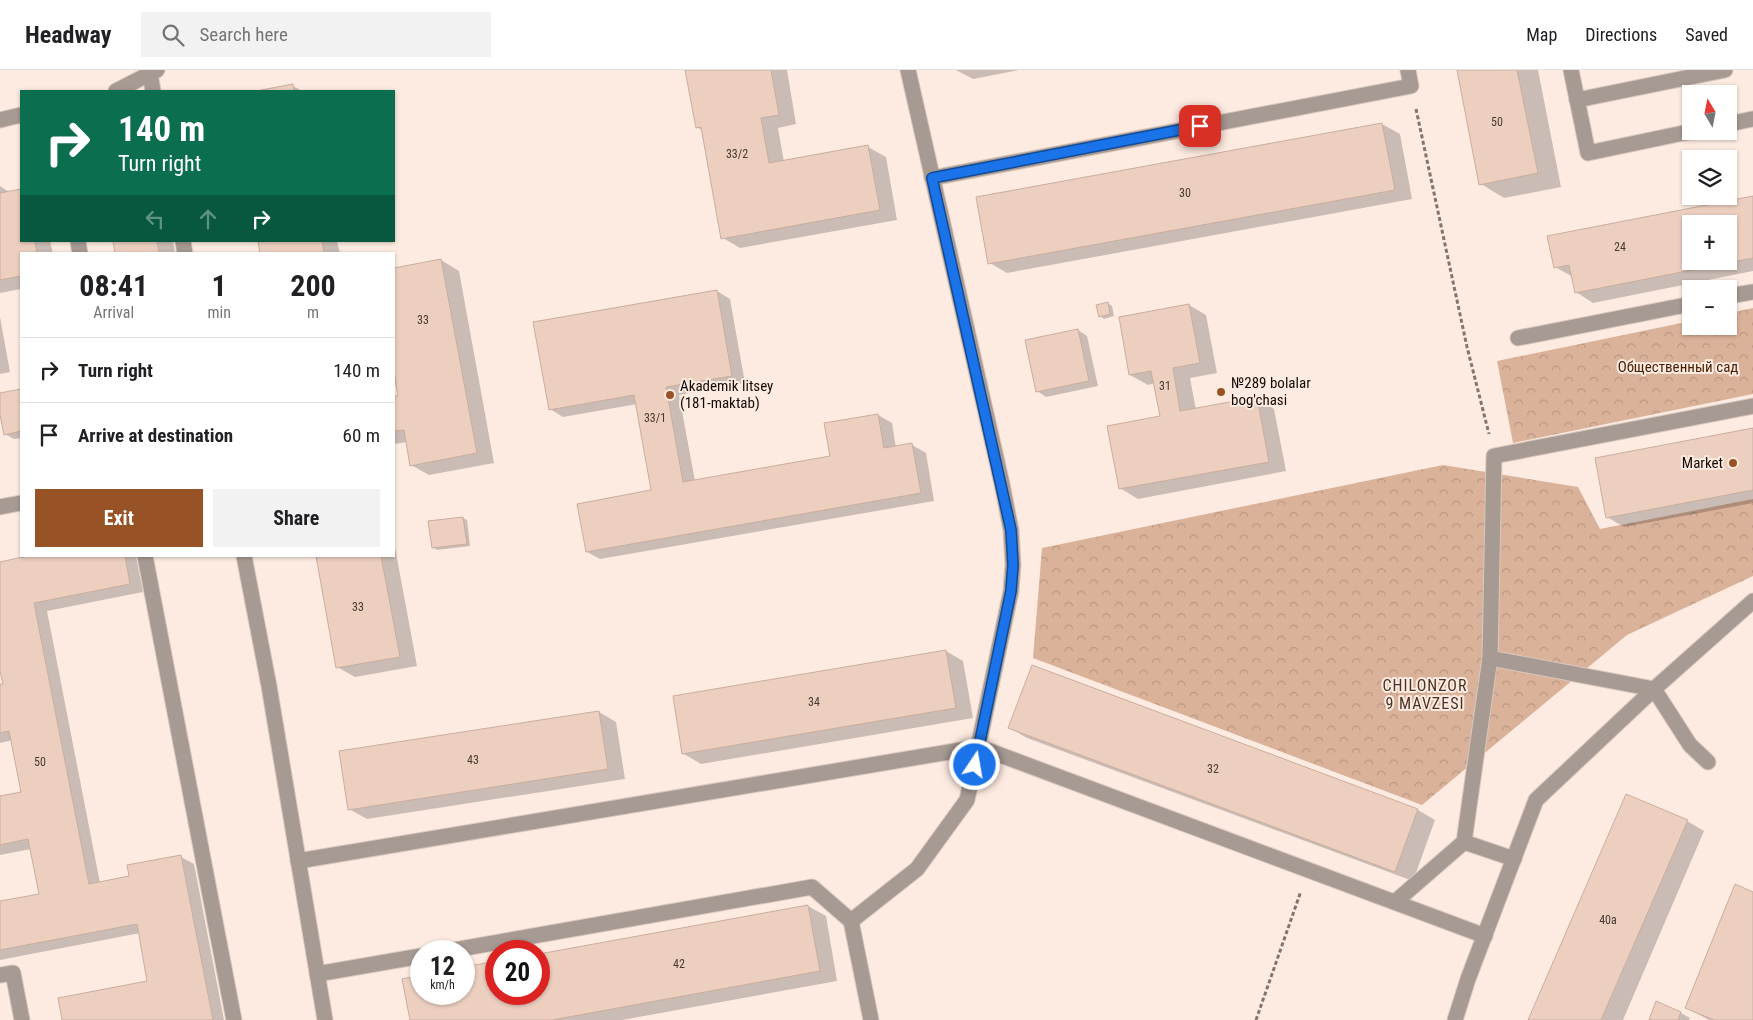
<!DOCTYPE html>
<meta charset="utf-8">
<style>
:root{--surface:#fff;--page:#f2f2f2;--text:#202124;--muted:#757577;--line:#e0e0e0;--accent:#975325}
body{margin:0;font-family:"Roboto Condensed",sans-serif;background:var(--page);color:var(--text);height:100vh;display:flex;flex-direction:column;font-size:19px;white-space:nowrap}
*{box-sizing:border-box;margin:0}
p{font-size:16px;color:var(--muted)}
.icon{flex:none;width:28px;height:28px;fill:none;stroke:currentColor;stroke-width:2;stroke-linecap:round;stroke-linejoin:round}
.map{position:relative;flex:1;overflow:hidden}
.details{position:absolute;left:20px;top:182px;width:375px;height:305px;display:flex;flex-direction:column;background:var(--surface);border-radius:0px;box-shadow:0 1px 4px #0004}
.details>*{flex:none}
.guide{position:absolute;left:20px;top:20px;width:375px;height:152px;border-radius:0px;box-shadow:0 1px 4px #0004;background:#0b6e4f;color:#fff;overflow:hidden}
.needle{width:32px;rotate:350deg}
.buttons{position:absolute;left:1682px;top:15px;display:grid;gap:10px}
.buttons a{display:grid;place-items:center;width:55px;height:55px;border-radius:0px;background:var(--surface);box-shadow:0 1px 4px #0004;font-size:25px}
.speed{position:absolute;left:410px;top:870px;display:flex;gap:10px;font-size:25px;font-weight:700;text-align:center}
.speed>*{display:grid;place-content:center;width:65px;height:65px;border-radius:50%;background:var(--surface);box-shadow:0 1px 4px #0004;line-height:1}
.speed small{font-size:12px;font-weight:400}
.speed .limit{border:8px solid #d22;background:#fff;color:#111}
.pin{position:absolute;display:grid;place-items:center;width:42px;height:42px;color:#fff;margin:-21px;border-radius:10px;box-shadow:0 2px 8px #0006}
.me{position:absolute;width:55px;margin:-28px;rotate:12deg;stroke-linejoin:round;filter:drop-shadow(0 0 4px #0008)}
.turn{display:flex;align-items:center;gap:18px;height:105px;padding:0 15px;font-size:22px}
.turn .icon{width:65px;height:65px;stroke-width:2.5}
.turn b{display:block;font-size:35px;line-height:42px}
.lanes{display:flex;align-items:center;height:48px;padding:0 15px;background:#0003;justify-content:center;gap:25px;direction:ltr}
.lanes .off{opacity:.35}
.eta{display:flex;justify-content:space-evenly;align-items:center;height:85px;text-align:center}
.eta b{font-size:30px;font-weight:700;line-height:35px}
.button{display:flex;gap:10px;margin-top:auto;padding:10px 15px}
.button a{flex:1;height:58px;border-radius:0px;background:var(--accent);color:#fff;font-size:20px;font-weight:700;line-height:58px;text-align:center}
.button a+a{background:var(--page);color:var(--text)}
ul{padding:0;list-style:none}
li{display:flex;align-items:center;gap:15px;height:65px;padding:0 15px;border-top:1px solid var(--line)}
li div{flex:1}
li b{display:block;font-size:19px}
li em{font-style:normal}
header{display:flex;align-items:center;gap:30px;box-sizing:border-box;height:70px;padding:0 25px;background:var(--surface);border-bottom:1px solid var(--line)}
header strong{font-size:24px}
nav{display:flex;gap:28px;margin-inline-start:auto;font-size:18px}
.search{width:350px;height:45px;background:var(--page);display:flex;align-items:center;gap:12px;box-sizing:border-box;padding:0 18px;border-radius:0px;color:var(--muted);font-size:19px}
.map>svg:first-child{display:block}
.forest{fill:url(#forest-crowns)}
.shadow{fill:#0003;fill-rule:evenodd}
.building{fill:#eccfbf;stroke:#c9ad9e;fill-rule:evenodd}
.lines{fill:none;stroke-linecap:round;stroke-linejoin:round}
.minor-casing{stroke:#d8c7be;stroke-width:17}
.path{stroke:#82756e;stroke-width:3;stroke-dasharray:4 2.5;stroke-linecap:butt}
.minor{stroke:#a69a93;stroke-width:15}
.route-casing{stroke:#114b97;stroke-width:12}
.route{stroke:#1a73e8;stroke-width:9}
.poi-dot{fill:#975325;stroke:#fdebe1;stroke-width:2}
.labels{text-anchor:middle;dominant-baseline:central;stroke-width:4;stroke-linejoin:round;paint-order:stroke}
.number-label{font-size:12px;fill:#493b34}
.park-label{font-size:15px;fill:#481d00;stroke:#fdebe1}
.poi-label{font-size:15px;fill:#130a06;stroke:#fdebe1;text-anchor:start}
.neighbourhood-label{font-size:16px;letter-spacing:1px;fill:#493326;stroke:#fdebe1}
</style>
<header>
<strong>Headway</strong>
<div class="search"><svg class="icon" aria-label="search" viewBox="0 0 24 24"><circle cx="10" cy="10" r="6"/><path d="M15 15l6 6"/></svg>Search here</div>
<nav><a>Map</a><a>Directions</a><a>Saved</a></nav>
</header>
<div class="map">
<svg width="1753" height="950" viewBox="0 0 1753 950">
<defs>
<pattern id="forest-crowns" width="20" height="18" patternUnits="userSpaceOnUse" patternTransform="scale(1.25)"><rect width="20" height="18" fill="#dab29a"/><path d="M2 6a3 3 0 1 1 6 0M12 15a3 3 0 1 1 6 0" fill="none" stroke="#ba9883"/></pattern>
</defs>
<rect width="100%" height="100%" fill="#fdebe1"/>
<g class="forest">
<polygon points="1753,238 1753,324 1513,373 1497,291 1691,251 1691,256 1729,256 1729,243"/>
<polygon points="1443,395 1578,417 1600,459 1753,429 1753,506 1627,565 1422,735 1033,588 1042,478"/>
</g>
<g class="shadow">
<polygon points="687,0 787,0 796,54 778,58 784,92 868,77 886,87 897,150 740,178 723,168 703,61 697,57"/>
<polygon points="956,0 1019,0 973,9"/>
<polygon points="1458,0 1538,0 1561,117 1504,128 1481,114"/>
<polygon points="293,16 302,21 263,21"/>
<polygon points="1382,54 1400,64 1412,129 1007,203 990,193"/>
<polygon points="0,116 9,122 21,120 21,171 50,171 53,184 21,184 21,219 0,223"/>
<path d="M 1753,127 L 1753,201 L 1593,233 L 1576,222 L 1573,207 L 1555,197 ZM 1691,154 L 1729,154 L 1729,191 L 1691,191 Z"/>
<polygon points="114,171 173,171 175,184 117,184"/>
<polygon points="259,171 337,171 340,184 261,184"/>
<polygon points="441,190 459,201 494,393 429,405 411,395 407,372 394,374 394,328 399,327 394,295 394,199"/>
<polygon points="717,221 730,229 745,313 679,325 695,411 831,387 878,345 892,353 896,378 912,375 926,383 934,431 600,489 587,482 653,421 637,334 563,347 550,339"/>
<polygon points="1107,233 1112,236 1114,246 1104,249 1100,246"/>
<polygon points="1189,235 1206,245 1217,303 1190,308 1196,340 1256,328 1274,339 1286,401 1138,429 1120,418 1161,347 1155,313 1148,315 1130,305"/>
<polygon points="0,247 10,302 0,304"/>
<polygon points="1078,260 1087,266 1098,316 1046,327 1037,321"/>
<polygon points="21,320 21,368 14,369 5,364 0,339 0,325"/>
<polygon points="1753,360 1753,433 1624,457 1607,447"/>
<polygon points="463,448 467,450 470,476 437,480 433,477"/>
<polygon points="394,472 417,596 355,607 337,597 317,486 394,486"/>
<polygon points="34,486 136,486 143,522 47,541 100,813 130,807 181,787 194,794 224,950 63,950 149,912 140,863 0,890 0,833 40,825 31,779 0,785 0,727 23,723 13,670 0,673 0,615 4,615 0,594 0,493"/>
<polygon points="946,581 963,591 973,648 701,694 684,684"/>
<polygon points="1033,596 1418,740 1435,750 1413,811 1027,668 1010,658"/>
<polygon points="599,642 616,652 625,709 367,749 349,739"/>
<polygon points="1687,751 1704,761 1623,950 1529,950"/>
<polygon points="1753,823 1753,950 1709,950 1687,938"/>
<polygon points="808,836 826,846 837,911 622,950 411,950 403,910 421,906 421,924 464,924 464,899 496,893 496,924 539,924 539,885"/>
<polygon points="1657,933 1681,943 1690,948 1689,950 1650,950"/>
</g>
<g class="building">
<polygon points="685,0 771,0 779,45 761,48 769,93 868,75 880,140 721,169 701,57 696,58"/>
<polygon points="1457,0 1517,0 1538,103 1479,115"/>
<polygon points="293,14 294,21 256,21"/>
<polygon points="1382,53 1395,120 988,194 976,127"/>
<polygon points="21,119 21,171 35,171 37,184 21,184 21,206 0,210 0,123"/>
<path d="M 1753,126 L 1753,188 L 1575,223 L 1569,195 L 1554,198 L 1547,166 ZM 1691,154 L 1729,154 L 1729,191 L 1691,191 Z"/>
<polygon points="113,171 157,171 159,184 115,184"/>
<polygon points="258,171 322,171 324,184 260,184"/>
<polygon points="441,189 477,383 410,396 404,360 394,361 394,326 398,326 394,302 394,198"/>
<polygon points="717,220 732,306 666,317 683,412 830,386 824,353 878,344 884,378 912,373 921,423 586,482 577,434 651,420 634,325 549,340 533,252"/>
<polygon points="1108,232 1110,244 1099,247 1096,235"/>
<polygon points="1189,234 1200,293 1173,298 1180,341 1257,327 1269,392 1119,419 1107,356 1160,346 1151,301 1129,305 1119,247"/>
<polygon points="1078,259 1089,311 1036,322 1025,270"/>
<polygon points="21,319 21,361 4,365 0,345 0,323"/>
<polygon points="1753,358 1753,420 1606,448 1595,388"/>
<polygon points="463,447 467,474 432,478 428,451"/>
<polygon points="27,486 125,486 130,514 34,533 89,814 129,806 127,795 181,785 213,950 62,950 58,928 147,911 137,854 0,880 0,831 39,824 28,769 0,775 0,726 21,722 9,661 0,663 0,614 3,614 0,601 0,492"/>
<polygon points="316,486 381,486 400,587 336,598"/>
<polygon points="946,580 956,638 682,684 673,626"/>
<polygon points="1032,595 1418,739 1395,802 1008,658"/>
<polygon points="599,641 608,699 348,740 339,681"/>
<polygon points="1626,724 1688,750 1601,950 1528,950"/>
<polygon points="1735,814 1753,822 1753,950 1714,950 1685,938"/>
<polygon points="808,835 820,901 552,950 410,950 402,909 421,905 421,924 464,924 464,897 496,891 496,924 539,924 539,884"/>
<polygon points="1656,931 1681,942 1678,950 1649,950"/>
</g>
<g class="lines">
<defs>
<g id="minor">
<polyline points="1571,0 1588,83 1693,61"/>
<polyline points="150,3 153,21"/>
<polyline points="116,21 157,0"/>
<polyline points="1577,30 1725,0"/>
<polyline points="0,50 21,45"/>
<polyline points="1729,54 1752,49"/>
<polyline points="932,108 1411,16 1408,0"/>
<polyline points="78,171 80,184"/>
<polyline points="183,171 185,184"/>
<polyline points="1729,226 1753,222"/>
<polyline points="1518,268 1691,234"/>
<polyline points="0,437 21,433"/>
<polyline points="145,486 234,950"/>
<polyline points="244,486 269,616 325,950"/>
<polyline points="1708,692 1690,675 1654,619 1490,588 1494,386 1753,336"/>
<polyline points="1464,772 1514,789"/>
<polyline points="298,791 979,677 1485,866"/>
<polyline points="1395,832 1464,772 1490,588"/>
<polyline points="851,851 917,799 967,730 1011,521 1013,495 1011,460 1002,414 908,0"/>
<polyline points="448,881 812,817 851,851 871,950"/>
<polyline points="317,904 421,886"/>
<polyline points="0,905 13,903 22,950"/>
<polyline points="1455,950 1468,909 1536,730 1654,619 1753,531"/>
</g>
</defs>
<use href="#minor" class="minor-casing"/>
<g class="path">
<polyline points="1416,39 1467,277 1489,364"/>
<polyline points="1256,950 1301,821"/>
</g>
<use href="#minor" class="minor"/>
</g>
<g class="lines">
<defs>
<polyline id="route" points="975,695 1011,521 1013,495 1011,460 932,108 1200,56"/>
</defs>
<use href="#route" class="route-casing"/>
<use href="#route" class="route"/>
</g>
<g class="poi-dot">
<circle cx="1221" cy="322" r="5"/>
<circle cx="670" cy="325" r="5"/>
<circle cx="1733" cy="393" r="5"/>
</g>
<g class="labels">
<g class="number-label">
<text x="1497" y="52">50</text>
<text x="737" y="84">33/2</text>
<text x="1185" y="123">30</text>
<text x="1620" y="177">24</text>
<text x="423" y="250">33</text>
<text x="1165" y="316">31</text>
<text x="655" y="348">33/1</text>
<text x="358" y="537">33</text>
<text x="814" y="632">34</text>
<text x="473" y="690">43</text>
<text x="40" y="692">50</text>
<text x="1213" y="699">32</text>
<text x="1608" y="850">40а</text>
<text x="679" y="894">42</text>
</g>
<g class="park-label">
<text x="1678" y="297">Общественный сад</text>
</g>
<g class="poi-label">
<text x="1231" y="313">№289 bolalar<tspan x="1231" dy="17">bog'chasi</tspan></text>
<text x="680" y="316">Akademik litsey<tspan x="680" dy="17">(181-maktab)</tspan></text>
<text x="1723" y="393" text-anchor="end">Market</text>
</g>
<g class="neighbourhood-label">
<text x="1425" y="615">CHILONZOR<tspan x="1425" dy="18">9 MAVZESI</tspan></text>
</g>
</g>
</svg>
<div class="buttons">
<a><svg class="needle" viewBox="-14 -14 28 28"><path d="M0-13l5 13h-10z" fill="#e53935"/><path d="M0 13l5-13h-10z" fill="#757577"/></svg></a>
<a><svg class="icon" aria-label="layers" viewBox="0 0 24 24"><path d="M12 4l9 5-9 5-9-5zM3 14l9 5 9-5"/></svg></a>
<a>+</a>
<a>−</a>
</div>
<div class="speed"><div>12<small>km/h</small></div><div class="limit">20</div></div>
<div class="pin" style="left:1200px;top:56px;background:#d93025"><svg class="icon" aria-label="arrive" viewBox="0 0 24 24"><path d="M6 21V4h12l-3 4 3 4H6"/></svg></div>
<svg class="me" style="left:975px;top:695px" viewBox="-20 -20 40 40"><circle r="17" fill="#1a73e8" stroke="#fff" stroke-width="3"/><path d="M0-11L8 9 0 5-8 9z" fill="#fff"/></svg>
<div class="guide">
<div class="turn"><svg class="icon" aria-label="right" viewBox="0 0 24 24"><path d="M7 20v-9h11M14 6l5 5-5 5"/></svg><div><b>140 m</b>Turn right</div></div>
<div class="lanes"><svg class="icon off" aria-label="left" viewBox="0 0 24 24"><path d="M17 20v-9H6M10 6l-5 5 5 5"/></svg><svg class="icon off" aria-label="ahead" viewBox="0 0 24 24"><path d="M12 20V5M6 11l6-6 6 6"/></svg><svg class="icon" aria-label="right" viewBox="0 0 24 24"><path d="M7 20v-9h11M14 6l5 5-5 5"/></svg></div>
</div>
<section class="details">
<div class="eta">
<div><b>08:41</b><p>Arrival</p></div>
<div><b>1</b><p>min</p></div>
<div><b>200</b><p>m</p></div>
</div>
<ul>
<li><svg class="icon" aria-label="right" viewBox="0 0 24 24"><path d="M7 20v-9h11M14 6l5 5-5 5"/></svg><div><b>Turn right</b></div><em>140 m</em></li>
<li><svg class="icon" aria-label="arrive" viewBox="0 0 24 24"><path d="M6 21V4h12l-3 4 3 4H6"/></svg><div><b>Arrive at destination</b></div><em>60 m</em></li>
</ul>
<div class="button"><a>Exit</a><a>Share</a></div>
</section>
</div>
